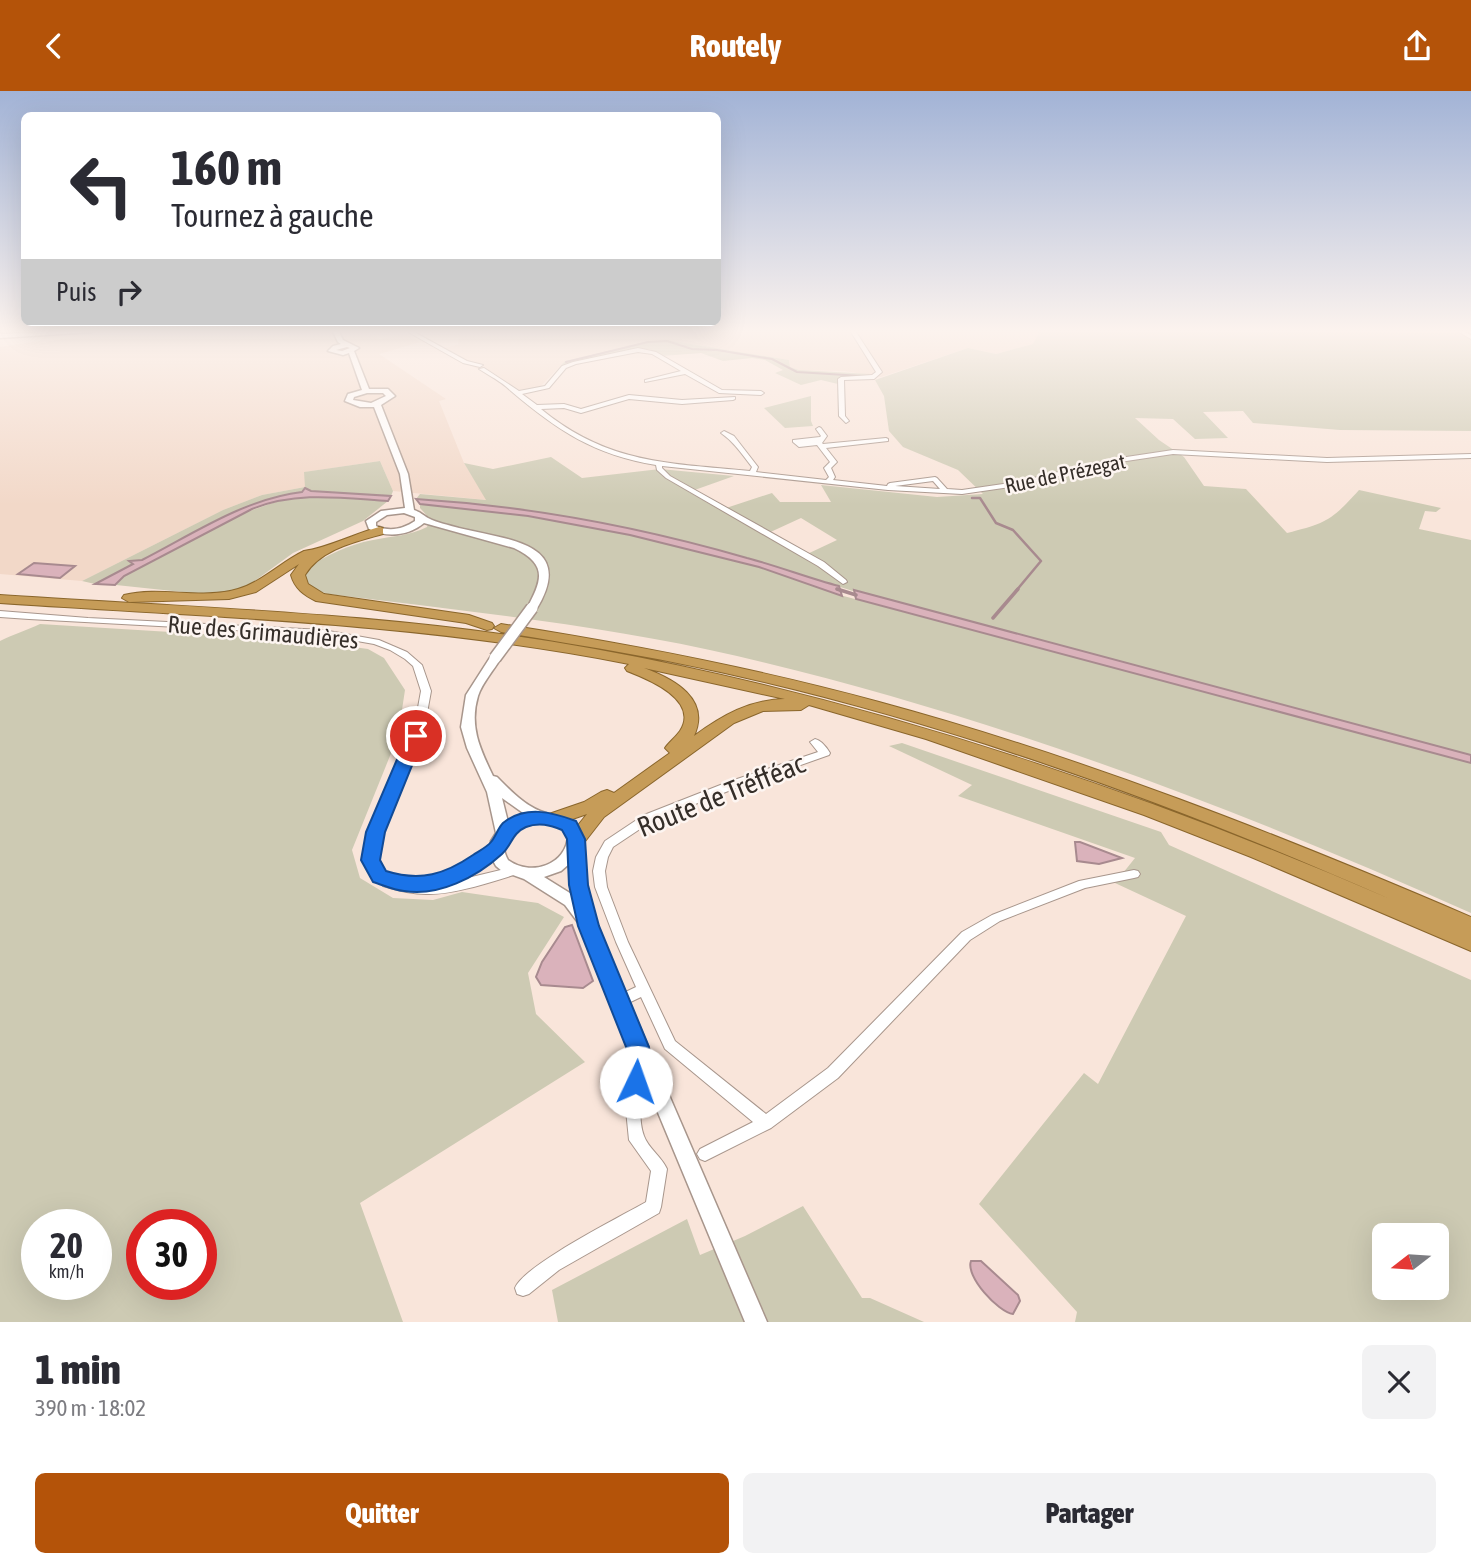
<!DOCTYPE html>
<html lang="fr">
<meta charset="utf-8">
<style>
:root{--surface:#fff;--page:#f2f2f3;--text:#2b2b33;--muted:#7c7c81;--accent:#b45309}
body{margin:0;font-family:"Asap Condensed",sans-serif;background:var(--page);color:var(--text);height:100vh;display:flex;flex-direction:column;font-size:26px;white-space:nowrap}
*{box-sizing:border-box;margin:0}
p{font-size:23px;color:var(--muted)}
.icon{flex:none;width:38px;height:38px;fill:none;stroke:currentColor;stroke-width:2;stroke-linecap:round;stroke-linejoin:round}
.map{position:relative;height:1231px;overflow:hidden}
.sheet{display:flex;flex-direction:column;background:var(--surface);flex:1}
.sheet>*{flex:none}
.banner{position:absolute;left:21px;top:21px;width:700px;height:214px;border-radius:10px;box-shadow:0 7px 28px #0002;background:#fff;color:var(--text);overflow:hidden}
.needle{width:46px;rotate:253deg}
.tools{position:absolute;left:1372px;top:1132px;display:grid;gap:14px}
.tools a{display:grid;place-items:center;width:77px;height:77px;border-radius:10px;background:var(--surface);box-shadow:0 7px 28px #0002;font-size:35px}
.speed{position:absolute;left:21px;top:1118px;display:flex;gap:14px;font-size:35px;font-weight:700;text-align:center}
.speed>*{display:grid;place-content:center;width:91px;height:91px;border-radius:50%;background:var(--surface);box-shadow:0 7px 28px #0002;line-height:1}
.speed small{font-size:18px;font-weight:400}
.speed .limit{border:10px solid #d22;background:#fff;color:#111}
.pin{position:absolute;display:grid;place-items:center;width:60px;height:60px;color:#fff;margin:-30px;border:4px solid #fff;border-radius:50%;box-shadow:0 2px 7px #0007}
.me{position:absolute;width:77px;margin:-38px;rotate:3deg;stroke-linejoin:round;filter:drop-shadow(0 0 5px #0008)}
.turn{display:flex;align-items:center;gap:24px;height:147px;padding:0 35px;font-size:32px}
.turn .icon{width:91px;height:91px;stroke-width:2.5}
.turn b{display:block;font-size:49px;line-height:60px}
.then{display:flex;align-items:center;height:66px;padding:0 35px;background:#0003;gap:14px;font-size:26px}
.round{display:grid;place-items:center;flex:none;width:74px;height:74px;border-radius:10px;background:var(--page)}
.summary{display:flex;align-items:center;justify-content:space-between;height:119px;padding:0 35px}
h1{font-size:42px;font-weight:800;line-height:52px}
.cta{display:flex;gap:14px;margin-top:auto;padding:14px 35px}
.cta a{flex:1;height:80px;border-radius:10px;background:var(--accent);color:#fff;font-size:28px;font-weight:800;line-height:80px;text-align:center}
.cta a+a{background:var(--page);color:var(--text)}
header{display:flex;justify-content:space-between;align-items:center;height:91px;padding:0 35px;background:var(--accent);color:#fff;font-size:32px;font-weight:800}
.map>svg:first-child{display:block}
.built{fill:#f2d8c8}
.green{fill:#cdcab3;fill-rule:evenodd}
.water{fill:#dab2bb;stroke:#a88a8f;stroke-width:2}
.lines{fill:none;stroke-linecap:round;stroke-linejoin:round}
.stream-far2{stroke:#a88a8f;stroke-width:2}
.stream-far1{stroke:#a88a8f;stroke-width:2.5}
.stream{stroke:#a88a8f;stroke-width:3.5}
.minor-casing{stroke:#a8968c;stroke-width:2}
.tertiary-casing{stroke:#a8968c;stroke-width:3}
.secondary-casing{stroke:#a8968c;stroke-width:3}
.trunk-casing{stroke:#8a662c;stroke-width:2}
.minor{fill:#fff;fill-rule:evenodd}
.tertiary{fill:#fff;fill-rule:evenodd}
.secondary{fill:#fff;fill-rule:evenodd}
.trunk{fill:#c69c58;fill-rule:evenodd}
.tertiary-bridge-casing{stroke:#a8968c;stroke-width:14;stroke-linecap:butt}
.tertiary-bridge{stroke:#fff;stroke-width:11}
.route{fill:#1a73e8;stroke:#114b97;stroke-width:2}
.labels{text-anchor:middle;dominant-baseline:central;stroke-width:5;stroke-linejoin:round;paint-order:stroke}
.far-street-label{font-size:21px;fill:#352e29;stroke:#fdf5f1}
.street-label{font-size:24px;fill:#352e29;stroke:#fdf5f1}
.near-street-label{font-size:28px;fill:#352e29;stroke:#fdf5f1}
</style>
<header><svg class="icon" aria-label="back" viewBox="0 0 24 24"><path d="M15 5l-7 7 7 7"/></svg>Routely<svg class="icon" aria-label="share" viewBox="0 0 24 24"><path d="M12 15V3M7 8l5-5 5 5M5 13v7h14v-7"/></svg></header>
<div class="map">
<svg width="1471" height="1231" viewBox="0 0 1471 1231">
<rect width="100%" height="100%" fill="#f9e5da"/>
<g class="built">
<polygon points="187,241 366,241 380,248 406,243 420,251 379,263 446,308 439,310 464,372 487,409 393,400 380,370 305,381 305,396 262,404 223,419 82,490 0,483 0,256 53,248"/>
<polygon points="460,241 1039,241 1033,253 996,263 968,257 881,286 845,280 799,279 790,276 789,269 667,249 646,251 565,270 540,296 519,299 438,258 458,254"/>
</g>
<g class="green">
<path d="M 1039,241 L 1471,242 L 1471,340 L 1340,339 L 1253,332 L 1243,320 L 1203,321 L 1228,347 L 1195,348 L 1173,328 L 1135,327 L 1159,349 L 1184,366 L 1204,395 L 1246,398 L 1287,442 C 1327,432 1332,429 1359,399 L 1441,417 L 1436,421 L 1425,420 L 1419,438 L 1471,449 L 1471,664 L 888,511 L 738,464 L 670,447 L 602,433 L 416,408 L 420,403 L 486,409 L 464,372 L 493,378 L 551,366 L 582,387 L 660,378 L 734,385 L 689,401 L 720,419 L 772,402 L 780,411 L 831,411 L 821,394 L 937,406 L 983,403 L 958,379 L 903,356 L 889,340 L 884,305 L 875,289 L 968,257 L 996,263 L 1033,253 ZM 801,427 L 837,449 L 803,465 L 764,444 Z"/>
<polygon points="667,249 789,269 790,276 799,279 871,283 839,286 838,293 821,289 801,294 775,282 783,279 765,269 752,267 723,270 701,262 662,265 649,258 633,258 561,274 565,270 646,251"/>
<polygon points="811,305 811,330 813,335 785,337 764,317"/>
<path d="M 380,370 L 393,400 L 391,405 L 311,400 L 305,397 L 302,401 C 244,409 193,442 142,469 L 129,470 L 133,474 L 95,493 L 82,490 L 223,419 L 262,404 L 305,396 L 304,381 Z"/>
<path d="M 310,405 L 388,410 L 363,430 L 293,462 L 248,495 L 225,502 L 201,503 L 116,494 L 124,485 C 179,457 249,409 310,405 Z"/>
<path d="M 420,413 L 489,419 L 616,440 L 759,476 L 836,503 L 1471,672 L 1471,822 C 1235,716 990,624 737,565 C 603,534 465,520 328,503 L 309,497 L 304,490 L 306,478 C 327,464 347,454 373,449 C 392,445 409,445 427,436 L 430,428 L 420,417 Z"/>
<path d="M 40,533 L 302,549 L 368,558 L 384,567 L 405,599 L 398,645 L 352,759 L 360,787 L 393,807 L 433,809 L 462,801 L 538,812 L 564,826 L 528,882 L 536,923 L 585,971 L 360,1112 L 403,1231 L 0,1231 L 0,550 C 14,543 27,539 40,533 ZM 37,1134 L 96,1134 L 96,1194 L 37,1194 ZM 142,1134 L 201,1134 L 201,1194 L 142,1194 Z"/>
<path d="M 902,652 L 1161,741 L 1169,754 L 1471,889 L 1471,1231 L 1075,1231 L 1077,1221 L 979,1113 L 1084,982 L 1098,993 L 1186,825 L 1115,792 L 1135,767 L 958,705 L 972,694 L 889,655 ZM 1384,1144 L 1437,1144 L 1437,1197 L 1384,1197 Z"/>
<polygon points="803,1115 862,1207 870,1207 924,1231 558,1231 552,1199 687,1128 700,1164 745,1145"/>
</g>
<g class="water">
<path d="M 305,397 L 311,400 L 391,405 L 388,410 C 341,407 297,400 252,418 L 124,485 L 115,494 L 95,493 L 133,473 L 129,470 L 142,469 C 193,443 244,408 302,401 Z"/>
<path d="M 416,408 C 528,415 640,436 747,467 C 778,475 808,487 839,495 L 842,505 L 759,476 L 630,444 L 528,425 L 420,413 Z"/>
<polygon points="34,472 75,475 60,487 18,483"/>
<polygon points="854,499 1471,664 1471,672 856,508"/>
<polygon points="1075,751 1080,751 1122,767 1099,773 1077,770"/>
<polygon points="572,834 593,890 583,897 541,894 536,886 542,871 565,836"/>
<path d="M 971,1170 L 981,1170 L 1018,1204 L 1020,1210 L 1013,1223 C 998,1221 965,1185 971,1170 Z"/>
</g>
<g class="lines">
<polyline class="stream-far2" points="566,271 648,251 667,250 692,258 717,259 772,268 797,281 862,285"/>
<g class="stream-far1">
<polyline points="972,407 980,407 996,432 1013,439 1041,470 1016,500"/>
<polyline points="837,498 842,500"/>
</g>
<g class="stream">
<polyline points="837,498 856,504"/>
<polyline points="993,527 1018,498"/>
</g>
<defs>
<g id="minor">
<polygon points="408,241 414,241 467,270 483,274 480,276 463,272"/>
<polygon points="851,241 856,241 882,281 874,288 844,289 845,325 849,330 846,332 839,325 838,288 841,286 872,284 876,281"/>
<polygon points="1459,241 1465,241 1471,244 1471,248"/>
<path d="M 638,257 L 656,261 L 722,299 L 761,300 L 764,302 L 761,304 L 719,302 L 685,283 L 645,291 L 645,289 L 681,280 L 652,263 L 638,261 L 576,273 L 566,277 L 549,297 L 522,303 L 537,314 L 564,313 L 581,318 L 629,304 L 682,309 L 735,306 L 735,308 L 733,309 L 682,313 L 629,308 L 581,322 L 564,317 L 541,318 C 608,373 668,372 750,380 L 752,376 C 742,363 734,351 721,342 L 724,340 L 734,345 L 758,376 L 756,381 L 826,389 L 829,386 L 824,377 L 830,371 L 817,354 L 799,356 L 793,351 L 793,349 L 820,346 L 821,345 L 816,338 L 819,336 L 821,337 L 827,345 L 822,352 L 823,353 L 886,347 L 888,348 L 888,350 L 826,357 L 837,371 L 831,377 L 835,386 L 833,389 L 887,395 L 888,393 L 890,392 L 935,386 L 937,387 L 947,398 L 962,399 L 1017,391 L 1113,368 L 1173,359 L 1327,367 L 1471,363 L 1471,367 L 1327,371 L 1173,363 L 1113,372 L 1017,395 L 962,403 L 888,399 L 662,375 L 662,377 L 670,385 L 824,471 L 846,489 L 847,491 L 843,493 L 818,475 L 666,387 L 657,379 L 656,374 C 594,364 557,339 511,300 C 502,291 490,285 479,278 L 484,277 L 519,300 L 545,295 L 562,275 L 573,271 ZM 933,390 L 940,398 L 895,395 Z"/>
<path d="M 0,520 L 88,527 L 323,539 L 379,549 L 407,561 L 422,574 L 431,600 L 425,633 L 381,744 L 379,772 L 391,788 L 426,794 L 425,792 L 427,789 L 449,783 L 497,753 L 501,754 L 503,757 L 501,760 L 457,789 L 451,791 L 513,776 L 517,777 L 519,780 L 517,783 C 491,791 453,804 426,803 C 412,803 396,799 383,795 L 369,776 L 367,773 L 370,744 L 415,633 L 421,600 L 413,575 L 405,568 L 390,559 L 374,553 L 323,544 L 29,528 L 0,526 Z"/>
<path d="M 815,648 C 821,649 827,657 830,662 L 829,664 L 736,697 L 652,730 L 613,756 L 608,766 L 605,780 L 607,796 L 628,851 L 675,950 L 766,1023 L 828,977 L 962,841 L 992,824 L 1079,790 L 1134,779 L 1138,780 L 1140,783 L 1138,786 L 1134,787 L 1085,797 L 1000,830 L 970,849 L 838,987 L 771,1037 L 705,1070 L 700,1068 L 697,1063 L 700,1058 L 753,1031 L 665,958 L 641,906 L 620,916 L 615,914 L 613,910 L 615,906 L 636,896 L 616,851 L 595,796 L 593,780 L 596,766 L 605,750 L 644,724 L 728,691 L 818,661 L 810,651 Z"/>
<path d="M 638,954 L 643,956 L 645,960 C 643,982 636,1025 644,1045 C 648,1057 662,1066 667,1078 L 661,1116 L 659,1122 L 559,1179 L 529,1203 L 523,1205 L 517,1203 L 515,1197 C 524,1174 620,1126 646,1111 L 651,1080 L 629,1049 L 626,1019 L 631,960 L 633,956 Z"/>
</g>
<g id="tertiary">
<path d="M 333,241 L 339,241 L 343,249 L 359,257 L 354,260 L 369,298 L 388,298 L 395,305 L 381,314 L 408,383 L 414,419 C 420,421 423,424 428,427 C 437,432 449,434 459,437 C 507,449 578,451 536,519 L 532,520 L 527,517 C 543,488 547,473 514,457 L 424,432 C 408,445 387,447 369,438 L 366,430 L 381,420 L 405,417 L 400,383 L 374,316 L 360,316 L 345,310 L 348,303 L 362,299 L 349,262 L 343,264 L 328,260 L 333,255 L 341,253 L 338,251 ZM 347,256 L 350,257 L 342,260 L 336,259 ZM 367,302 L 383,302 L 386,305 L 371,312 L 353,309 L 354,306 ZM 404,422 L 415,426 L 415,430 C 403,438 390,441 376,435 L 376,431 L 387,424 Z"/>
<path d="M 495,564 L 501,567 C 494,579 482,592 478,605 C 469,635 480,658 493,685 L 497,686 C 510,699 523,713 540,720 C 559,728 569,723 582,743 C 582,774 588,804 596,835 L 767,1231 L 745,1231 L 580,834 L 565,814 L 524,788 L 502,780 L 496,775 L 490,764 L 491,750 L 496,742 L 487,701 L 467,657 L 461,636 L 466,604 L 491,565 ZM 502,707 L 526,724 L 508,731 ZM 547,731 L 562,736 L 568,744 C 567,774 531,786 508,769 C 493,743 528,732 547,731 ZM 569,773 L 573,804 L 544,786 L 561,780 Z"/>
</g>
<polygon id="secondary" points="41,241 92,241 0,247 0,243"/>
<g id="trunk">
<path d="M 379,436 L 383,437 L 383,443 C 355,451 321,458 305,484 L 308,493 L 324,503 L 469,524 L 492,532 L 494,535 L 492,538 L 487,539 L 466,532 L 316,510 C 304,504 295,498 291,484 L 299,473 L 256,501 L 229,508 L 129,511 L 122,507 L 124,504 C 162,495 201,509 238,498 C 262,491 281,471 304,460 C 327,457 354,443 379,436 Z"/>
<path d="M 0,504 C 198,517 399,522 595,558 C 869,608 1135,698 1390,808 C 1184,717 970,639 751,588 C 668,568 585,555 501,541 L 494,537 L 501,533 C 629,553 755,577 879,611 C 1082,666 1278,743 1471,826 L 1471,860 L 1251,766 L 1144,724 L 926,648 L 809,614 L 801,619 L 763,620 L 734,632 L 604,726 L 583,753 L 569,753 L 567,748 L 587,723 L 555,734 L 549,733 L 546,728 L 549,723 L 584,711 L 601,701 L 607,699 L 614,702 L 670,662 L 665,657 C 669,651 676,646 680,640 C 700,609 648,588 627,580 L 625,577 L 629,573 C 422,532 210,526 0,512 ZM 644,577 L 785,608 C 749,609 723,624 694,645 C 711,608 674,588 644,577 Z"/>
</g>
</defs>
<use href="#minor" class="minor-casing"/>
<use href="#tertiary" class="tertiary-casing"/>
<use href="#secondary" class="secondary-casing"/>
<use href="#trunk" class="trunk-casing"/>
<use href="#minor" class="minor"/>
<use href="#tertiary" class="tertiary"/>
<use href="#secondary" class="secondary"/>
<use href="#trunk" class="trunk"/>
<defs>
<polyline id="tertiary-bridge" points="495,567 532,517"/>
</defs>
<use href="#tertiary-bridge" class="tertiary-bridge-casing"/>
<use href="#tertiary-bridge" class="tertiary-bridge"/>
</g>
<linearGradient id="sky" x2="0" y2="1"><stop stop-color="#a2b3d6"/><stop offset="0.58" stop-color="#fcf3ee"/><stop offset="1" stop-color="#fcf3ee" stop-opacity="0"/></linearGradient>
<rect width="1471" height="414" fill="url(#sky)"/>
<path class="route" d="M 416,640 L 424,645 L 385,741 L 380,769 L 386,780 C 421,791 445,783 473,764 C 479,760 487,756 491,751 C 496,745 498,737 503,732 C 525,714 552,721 576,730 L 585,748 L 588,794 L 599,835 L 649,956 L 648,991 L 645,998 L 636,1002 L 628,998 L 624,991 L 626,956 L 578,835 L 569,794 L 567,748 L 562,739 C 550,734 539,731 526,736 C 512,742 512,754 502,763 C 477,786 438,806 404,800 C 393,799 383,794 373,791 L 361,769 L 366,741 L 407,645 Z"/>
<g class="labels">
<g class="far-street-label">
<text transform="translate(1065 382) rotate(-12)">Rue de Prézegat</text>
</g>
<g class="street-label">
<text transform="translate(263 541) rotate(5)">Rue des Grimaudières</text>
</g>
<g class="near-street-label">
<text transform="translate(721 704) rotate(-22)">Route de Tréfféac</text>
</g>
</g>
</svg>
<div class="tools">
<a><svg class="needle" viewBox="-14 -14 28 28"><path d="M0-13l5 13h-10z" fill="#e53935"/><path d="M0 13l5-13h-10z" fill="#7c7c81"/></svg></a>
</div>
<div class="speed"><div>20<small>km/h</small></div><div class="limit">30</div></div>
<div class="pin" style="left:416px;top:645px;background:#d93025"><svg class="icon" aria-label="arrive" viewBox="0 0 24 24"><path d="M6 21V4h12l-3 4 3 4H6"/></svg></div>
<svg class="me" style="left:636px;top:991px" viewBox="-20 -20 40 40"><circle r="19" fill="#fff"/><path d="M0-13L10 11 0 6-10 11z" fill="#1a73e8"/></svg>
<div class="banner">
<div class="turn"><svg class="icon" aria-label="left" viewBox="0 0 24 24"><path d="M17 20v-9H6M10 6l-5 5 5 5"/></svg><div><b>160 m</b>Tournez à gauche</div></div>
<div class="then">Puis<svg class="icon" aria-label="right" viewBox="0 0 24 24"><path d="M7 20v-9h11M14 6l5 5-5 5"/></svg></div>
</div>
</div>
<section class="sheet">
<div class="summary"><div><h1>1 min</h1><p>390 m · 18:02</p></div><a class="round"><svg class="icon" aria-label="close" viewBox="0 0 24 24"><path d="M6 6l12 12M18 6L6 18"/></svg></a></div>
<div class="cta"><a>Quitter</a><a>Partager</a></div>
</section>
